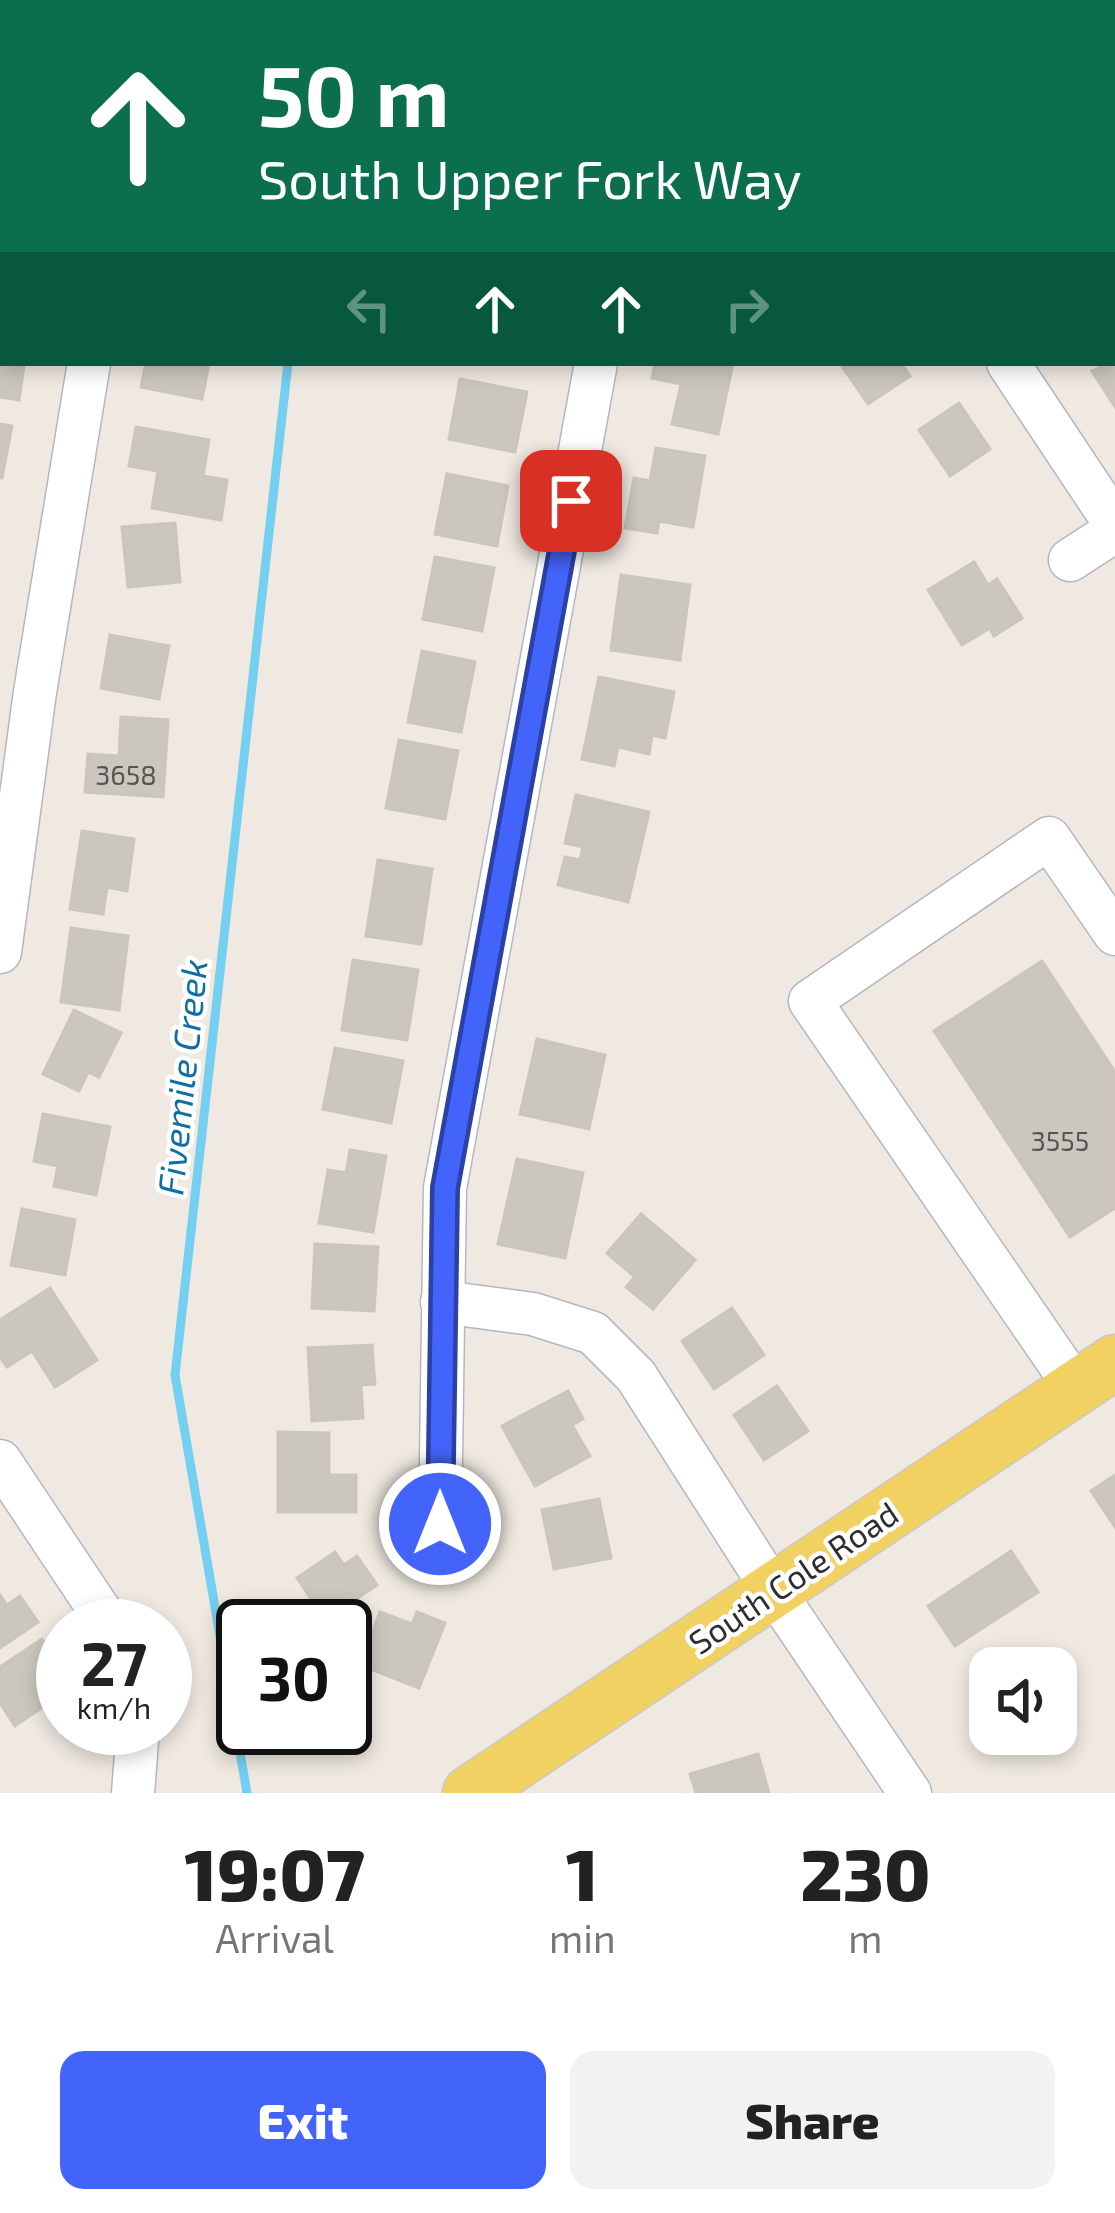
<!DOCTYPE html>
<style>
:root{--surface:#fff;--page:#f2f2f2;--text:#222;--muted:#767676;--accent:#4264fb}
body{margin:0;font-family:"Exo 2",sans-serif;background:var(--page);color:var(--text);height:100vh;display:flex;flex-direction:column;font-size:45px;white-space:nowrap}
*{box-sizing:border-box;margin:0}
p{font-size:39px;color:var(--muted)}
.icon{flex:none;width:66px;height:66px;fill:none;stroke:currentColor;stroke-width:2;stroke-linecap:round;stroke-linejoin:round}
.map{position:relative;height:1793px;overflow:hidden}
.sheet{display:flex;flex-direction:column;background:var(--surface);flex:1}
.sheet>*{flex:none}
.top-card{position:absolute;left:0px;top:0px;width:1116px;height:366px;box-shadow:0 6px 18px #0003;background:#0b6e4f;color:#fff;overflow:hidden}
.buttons{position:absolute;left:969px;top:1647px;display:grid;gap:24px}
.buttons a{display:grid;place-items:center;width:108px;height:108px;border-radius:24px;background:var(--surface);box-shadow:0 6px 18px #0003;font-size:60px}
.speed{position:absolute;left:36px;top:1599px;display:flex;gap:24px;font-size:60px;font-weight:700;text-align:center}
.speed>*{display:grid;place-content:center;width:156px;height:156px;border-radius:50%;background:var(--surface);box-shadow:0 6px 18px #0003;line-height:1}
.speed small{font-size:30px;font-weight:400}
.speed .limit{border:6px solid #111;border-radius:18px;background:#fff;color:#111}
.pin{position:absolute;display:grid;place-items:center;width:102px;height:102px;color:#fff;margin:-51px;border-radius:24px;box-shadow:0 6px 18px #0006}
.me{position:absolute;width:132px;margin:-66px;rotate:0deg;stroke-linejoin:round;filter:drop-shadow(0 0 9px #0008)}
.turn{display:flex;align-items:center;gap:42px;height:252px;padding:0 60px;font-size:54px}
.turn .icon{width:156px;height:156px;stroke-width:2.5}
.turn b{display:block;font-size:84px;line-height:102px}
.lanes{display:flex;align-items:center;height:114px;padding:0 60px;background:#0003;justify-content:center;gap:60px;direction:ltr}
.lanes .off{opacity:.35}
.eta{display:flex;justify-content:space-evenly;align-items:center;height:204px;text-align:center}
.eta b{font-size:72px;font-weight:800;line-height:84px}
.cta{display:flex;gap:24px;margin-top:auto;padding:24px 60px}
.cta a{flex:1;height:138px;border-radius:24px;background:var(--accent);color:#fff;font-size:48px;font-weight:800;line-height:138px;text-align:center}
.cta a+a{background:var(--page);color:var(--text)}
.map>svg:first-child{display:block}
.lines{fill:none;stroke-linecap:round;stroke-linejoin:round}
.stream{stroke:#75cff0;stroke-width:9}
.building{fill:#cbc7bf;stroke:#cbc5ba;stroke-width:3}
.minor-casing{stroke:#b4b7c1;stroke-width:45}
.major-casing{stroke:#c9c9c9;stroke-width:57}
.minor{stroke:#fff;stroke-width:42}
.major{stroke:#f2d163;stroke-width:54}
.route-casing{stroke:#2b41a3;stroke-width:30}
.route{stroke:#4264fb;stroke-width:21}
.labels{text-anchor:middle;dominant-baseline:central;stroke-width:9;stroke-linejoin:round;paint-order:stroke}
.number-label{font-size:27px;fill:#555452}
.street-label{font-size:33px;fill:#2e2e2e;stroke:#fff}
.water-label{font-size:36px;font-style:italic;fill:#0d6fa3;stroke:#fff}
</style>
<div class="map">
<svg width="1115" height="1793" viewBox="0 0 1115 1793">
<rect width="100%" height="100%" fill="#efe9e1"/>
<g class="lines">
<polyline class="stream" points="247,1793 175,1375 288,363"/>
</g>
<g class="building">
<polygon points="0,332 3,363 24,366 19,400 0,397"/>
<polygon points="1115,356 1115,407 1092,371 1113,363"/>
<polygon points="146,363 209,363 202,399 141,387"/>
<polygon points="655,363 733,363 718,434 672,424 681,384 652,378"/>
<polygon points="840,363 901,363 910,376 868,404"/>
<polygon points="460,379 527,392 515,452 449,439"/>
<polygon points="959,403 990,449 950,476 919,430"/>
<polygon points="0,424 12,426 2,478 0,478"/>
<polygon points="136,427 209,440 203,476 227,480 221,520 152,508 158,471 129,466"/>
<polygon points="656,448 705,456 693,527 659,521 657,533 625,528 634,478 650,481"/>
<polygon points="447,474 508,486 497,546 435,534"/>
<polygon points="175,523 180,582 128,587 122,527"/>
<polygon points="435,557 494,568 482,631 423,619"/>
<polygon points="974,562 988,585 997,579 1022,618 994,636 990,628 962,645 928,590"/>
<polygon points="621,575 690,585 680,660 611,650"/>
<polygon points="110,635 169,646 159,699 101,688"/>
<polygon points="422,651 475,662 461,732 408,722"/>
<polygon points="599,677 674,692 665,738 652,735 649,754 618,747 614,766 582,759"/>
<polygon points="121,717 168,720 163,797 85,792 88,754 119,756"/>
<polygon points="399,740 458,751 445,819 386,808"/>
<polygon points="576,795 649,812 628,902 558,885 565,857 580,860 583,847 565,843"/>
<polygon points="82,831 134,839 127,891 107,887 103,914 70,909"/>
<polygon points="378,860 432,869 421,944 366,936"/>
<polygon points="71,928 128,936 119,1010 61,1002"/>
<polygon points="353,960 418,970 407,1040 342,1030"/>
<polygon points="1042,961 1115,1072 1115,1208 1070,1237 934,1031"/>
<polygon points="74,1010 121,1033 99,1077 88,1072 79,1091 43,1074"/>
<polygon points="537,1039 605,1055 589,1129 520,1114"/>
<polygon points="335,1048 403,1061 391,1123 323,1109"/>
<polygon points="43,1114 110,1127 96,1195 54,1186 58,1166 34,1161"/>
<polygon points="350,1150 386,1156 373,1232 319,1223 328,1170 346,1173"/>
<polygon points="517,1159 583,1173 565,1258 498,1244"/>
<polygon points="22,1209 75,1220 65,1275 11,1265"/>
<polygon points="641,1214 695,1260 653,1309 626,1287 635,1277 607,1253"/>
<polygon points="315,1244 378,1247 374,1311 312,1308"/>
<polygon points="50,1288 97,1360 55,1387 32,1351 7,1367 0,1357 0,1320"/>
<polygon points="732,1308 764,1355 714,1389 682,1341"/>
<polygon points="372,1345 375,1384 361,1385 363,1418 312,1421 308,1348"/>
<polygon points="777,1386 808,1431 764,1460 734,1415"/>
<polygon points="568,1391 583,1419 572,1425 590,1456 535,1486 502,1426"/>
<polygon points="278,1432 329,1433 329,1475 356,1475 356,1512 278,1512"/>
<polygon points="1115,1475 1115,1527 1091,1491"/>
<polygon points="599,1499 611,1558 554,1569 542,1510"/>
<polygon points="1011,1551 1038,1592 955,1646 928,1606"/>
<polygon points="335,1552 344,1565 357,1556 377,1585 325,1620 297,1578"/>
<polygon points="0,1595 7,1605 20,1596 38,1622 0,1648"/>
<polygon points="380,1612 412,1624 417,1612 445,1623 419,1688 360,1665"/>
<polygon points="42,1639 63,1671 63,1693 15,1726 0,1703 0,1667"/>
<polygon points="758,1754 769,1793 696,1793 690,1774"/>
</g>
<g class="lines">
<defs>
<g id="minor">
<polyline points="352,0 368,3"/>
<polyline points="251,3 257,0"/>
<polyline points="662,3 662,0"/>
<polyline points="0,172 3,170"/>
<polyline points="1008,363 1115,524"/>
<polyline points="1070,560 1115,531"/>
<polyline points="0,952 35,692 89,363"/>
<polyline points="442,1302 533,1314 593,1333 636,1376 773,1590 910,1793"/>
<polyline points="1076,1388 810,1001 1049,838 1115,934"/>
<polyline points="0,1461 110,1626"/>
<polyline points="440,1524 445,1188 596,363"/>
<polyline points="133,1793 138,1728"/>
</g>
<polyline id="major" points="470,1793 1115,1362"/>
</defs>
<use href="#minor" class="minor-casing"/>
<use href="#major" class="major-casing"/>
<use href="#minor" class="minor"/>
<use href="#major" class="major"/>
</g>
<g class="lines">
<defs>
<polyline id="route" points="440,1524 445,1188 571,501"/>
</defs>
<use href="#route" class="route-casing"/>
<use href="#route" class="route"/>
</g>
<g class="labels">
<g class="number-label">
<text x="126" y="774">3658</text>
<text x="1060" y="1140">3555</text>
</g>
<g class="street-label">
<text transform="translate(793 1577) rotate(-34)">South Cole Road</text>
</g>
<g class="water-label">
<text transform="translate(181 1077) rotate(-84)">Fivemile Creek</text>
</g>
</g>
</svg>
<div class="buttons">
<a><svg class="icon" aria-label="sound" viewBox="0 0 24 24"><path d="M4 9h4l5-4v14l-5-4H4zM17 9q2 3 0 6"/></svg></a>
</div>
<div class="speed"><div>27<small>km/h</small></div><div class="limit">30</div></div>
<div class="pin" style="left:571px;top:501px;background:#d93025"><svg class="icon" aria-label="arrive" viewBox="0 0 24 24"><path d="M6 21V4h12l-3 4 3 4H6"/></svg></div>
<svg class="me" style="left:440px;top:1524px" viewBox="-20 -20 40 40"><circle r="17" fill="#4264fb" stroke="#fff" stroke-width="3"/><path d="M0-11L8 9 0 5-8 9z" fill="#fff"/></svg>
<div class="top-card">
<div class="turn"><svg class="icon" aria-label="ahead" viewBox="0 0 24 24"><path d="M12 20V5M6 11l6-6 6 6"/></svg><div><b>50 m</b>South Upper Fork Way</div></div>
<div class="lanes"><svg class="icon off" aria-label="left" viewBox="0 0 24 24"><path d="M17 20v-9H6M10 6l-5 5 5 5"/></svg><svg class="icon" aria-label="ahead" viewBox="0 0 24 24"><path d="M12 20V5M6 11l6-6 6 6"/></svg><svg class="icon" aria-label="ahead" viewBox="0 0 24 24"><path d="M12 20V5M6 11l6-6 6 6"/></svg><svg class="icon off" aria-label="right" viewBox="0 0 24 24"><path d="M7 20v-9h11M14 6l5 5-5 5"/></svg></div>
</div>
</div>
<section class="sheet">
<div class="eta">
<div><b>19:07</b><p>Arrival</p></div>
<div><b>1</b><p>min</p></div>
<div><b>230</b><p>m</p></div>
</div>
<div class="cta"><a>Exit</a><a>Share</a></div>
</section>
